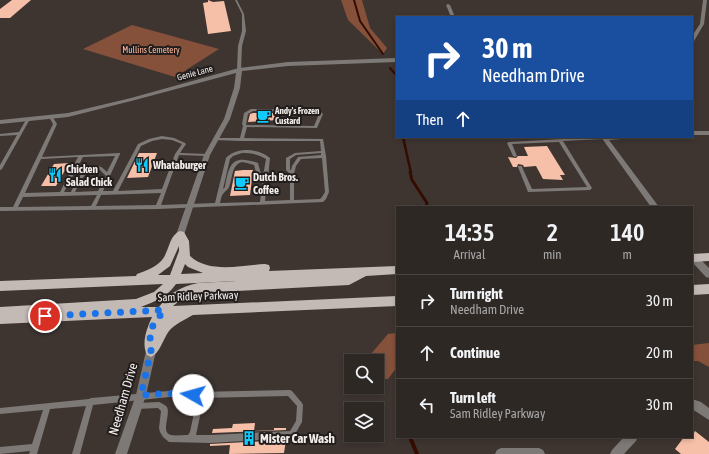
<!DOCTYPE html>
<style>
:root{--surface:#2e2825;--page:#3a3432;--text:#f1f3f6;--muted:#a7a6a7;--line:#494442}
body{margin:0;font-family:"Asap Condensed",sans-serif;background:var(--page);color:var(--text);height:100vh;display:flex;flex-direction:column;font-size:15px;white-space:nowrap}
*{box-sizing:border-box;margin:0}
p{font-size:13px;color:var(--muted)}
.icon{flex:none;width:22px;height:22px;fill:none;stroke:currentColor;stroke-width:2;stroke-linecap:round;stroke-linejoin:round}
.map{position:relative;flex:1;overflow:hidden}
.side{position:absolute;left:396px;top:206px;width:297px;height:232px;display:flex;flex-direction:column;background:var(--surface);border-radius:0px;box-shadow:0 2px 6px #0003,0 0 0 1px var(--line)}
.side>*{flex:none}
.banner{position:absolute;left:396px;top:16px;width:297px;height:122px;border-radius:0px;box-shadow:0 2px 6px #0003,0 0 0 1px var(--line);background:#1a4fa0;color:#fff;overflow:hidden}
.fabs{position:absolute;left:344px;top:354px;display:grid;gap:8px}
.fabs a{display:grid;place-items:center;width:40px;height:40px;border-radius:0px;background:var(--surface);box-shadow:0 2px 6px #0003,0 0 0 1px var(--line);font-size:20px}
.pin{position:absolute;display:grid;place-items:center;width:34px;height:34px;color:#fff;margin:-17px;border:2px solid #fff;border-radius:50%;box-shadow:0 1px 4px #0007}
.me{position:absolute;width:44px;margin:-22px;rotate:277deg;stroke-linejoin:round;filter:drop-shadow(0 0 3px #0008)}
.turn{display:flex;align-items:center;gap:14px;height:84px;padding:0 20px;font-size:18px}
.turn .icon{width:52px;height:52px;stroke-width:2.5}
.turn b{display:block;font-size:28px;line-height:34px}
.then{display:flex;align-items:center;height:38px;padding:0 20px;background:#0003;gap:8px;font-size:15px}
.eta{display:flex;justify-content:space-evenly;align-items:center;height:68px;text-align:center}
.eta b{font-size:24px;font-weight:600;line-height:28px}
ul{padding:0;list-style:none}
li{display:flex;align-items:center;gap:12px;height:52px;padding:0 20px;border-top:1px solid var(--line)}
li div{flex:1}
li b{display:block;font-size:15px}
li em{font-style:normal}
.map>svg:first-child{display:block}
.green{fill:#85513b}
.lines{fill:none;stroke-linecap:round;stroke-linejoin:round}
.stream-far3{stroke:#340c00;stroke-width:2}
.stream-far2{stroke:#340c00;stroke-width:2.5}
.stream-far1{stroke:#340c00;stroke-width:3}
.stream{stroke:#340c00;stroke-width:4}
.building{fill:#f6bfa8}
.service{fill:#7d7977;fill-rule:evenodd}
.minor{fill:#7d7977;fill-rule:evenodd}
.primary{fill:#c3bab6;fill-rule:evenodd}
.route{stroke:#1a73e8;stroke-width:7;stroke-dasharray:0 12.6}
.labels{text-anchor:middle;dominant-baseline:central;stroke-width:4;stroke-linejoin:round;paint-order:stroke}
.far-park-label{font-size:9px;fill:#ffba9e;stroke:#211d1c}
.far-street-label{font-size:9px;fill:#f2ecea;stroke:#211d1c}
.far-poi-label{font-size:9px;font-weight:bold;fill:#f2ecea;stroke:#211d1c;text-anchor:start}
.poi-label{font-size:11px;font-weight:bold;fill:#f2ecea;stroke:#211d1c;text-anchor:start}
.street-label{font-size:11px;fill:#f2ecea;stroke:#211d1c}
.near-street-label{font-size:13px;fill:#f2ecea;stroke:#211d1c}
.near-poi-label{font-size:13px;font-weight:bold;fill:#f2ecea;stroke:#211d1c;text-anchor:start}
</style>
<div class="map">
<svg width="709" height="454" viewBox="0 0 709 454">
<rect width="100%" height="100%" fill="#3e3531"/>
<g class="green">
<polygon points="341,0 362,0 370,28 387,48 383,54 348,20"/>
<polygon points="132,25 219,49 175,77 83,49"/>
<polygon points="397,333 397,367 388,379 377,379 377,361 365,361 388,334"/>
<polygon points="709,343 709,367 698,361 692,361 692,345"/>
</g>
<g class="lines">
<g class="stream-far3">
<polyline points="354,0 360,21 383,54"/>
<polyline points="390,68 397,76"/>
</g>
<polyline class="stream-far2" points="403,137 411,173"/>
<polyline class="stream-far1" points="410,172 412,180 427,203 426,207"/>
<polyline class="stream" points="410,437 417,454"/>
</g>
<g class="building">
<polygon points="12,0 31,0 10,18 0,18 0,9"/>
<polygon points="208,0 213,2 224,1 231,31 208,34 203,3 208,2"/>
<polygon points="253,113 279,113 278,120 248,122 250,114"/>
<polygon points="547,146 565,175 560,175 563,180 543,179 536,166 524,167 523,165 518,164 517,167 513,167 508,157 516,158 518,156 528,156 524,147"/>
<polygon points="139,153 157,153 148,177 127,178"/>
<polygon points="69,163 56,186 41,186 54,164"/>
<polygon points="243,170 253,170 250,195 230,196 235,171"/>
<polygon points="255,423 254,431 274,430 274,428 286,428 286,430 212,433 213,429 232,428 233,424"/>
<polygon points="695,431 709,442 709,454 681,454 675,449 684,437 692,437"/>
<polygon points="286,440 284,453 229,454 230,445 210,446 210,444"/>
</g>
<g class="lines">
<g class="service">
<polygon points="235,0 237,0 244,14 246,31 242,46 241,70 239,71 237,70 238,46 242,31 242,14"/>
<path d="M 251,109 L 318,110 L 323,114 L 317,128 L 247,127 L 244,138 L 323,139 L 326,156 L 329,192 L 326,199 L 323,202 L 158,209 L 0,211 L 0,207 L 13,207 L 53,124 L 49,117 L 51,116 L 52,116 L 57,124 L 42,157 L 120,153 L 120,154 L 103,191 L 113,191 L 138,144 L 149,139 L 162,136 L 174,138 L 185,143 L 186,144 L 180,153 L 207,154 L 209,155 L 207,156 L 179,155 L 161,205 L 215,203 L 226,158 C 236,147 259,148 270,158 L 268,178 L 268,179 L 267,180 L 265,201 L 290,200 L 290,174 L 286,170 L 286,158 L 295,153 L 321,151 L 320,141 L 239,141 L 215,140 L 215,138 L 240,138 L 243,126 L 242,124 L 244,113 ZM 253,111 L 317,112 L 319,114 L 314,126 L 246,125 L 248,114 ZM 162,139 L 172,140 L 182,144 L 175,154 L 162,189 L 118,191 L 141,146 L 152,141 ZM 242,153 C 250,153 258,154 266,159 L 263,176 L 261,174 L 258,163 C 232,154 229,164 225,187 L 223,189 L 230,159 L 233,156 ZM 321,153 L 321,155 L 298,157 L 292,166 L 291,170 L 290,170 L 290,159 L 296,155 ZM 115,156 L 107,172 C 90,153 78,178 71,192 L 64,192 L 83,157 ZM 78,157 L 60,192 L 25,193 L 41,159 ZM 322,158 L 325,192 L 322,197 L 320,199 L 294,200 L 294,174 L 296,166 L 301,159 ZM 242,162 L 247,163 L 254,165 L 257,176 L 263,179 L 260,202 L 220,203 C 221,200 221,196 223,194 C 225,191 228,190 229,187 C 233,178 231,165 242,162 ZM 96,168 L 100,170 L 106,176 L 98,191 L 75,192 C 80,183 85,170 96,168 ZM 161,193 L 156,205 L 96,206 L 101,195 ZM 97,195 L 91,206 L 18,207 L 23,197 Z"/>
<polygon points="27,118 28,118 30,119 2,169 0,170 0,165 17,135 0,136 0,134 19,132"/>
<polygon points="599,137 605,137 606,138 604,139 563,141 592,188 590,190 528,192 518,167 518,166 522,166 522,167 532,189 587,187 559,142 512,144 517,156 515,157 513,156 507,143 509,142"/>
<path d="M 179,390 L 193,392 L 290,390 L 292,391 L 302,403 L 303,405 L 302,422 L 294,436 L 292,438 L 211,443 L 169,442 L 163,437 L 160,432 L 159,428 L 161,411 L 158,408 L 137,409 L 135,408 L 134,406 L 135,404 L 137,403 L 159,402 C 162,403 165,405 167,407 C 171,415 160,432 171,435 C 176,436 183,435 188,435 L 190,432 L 196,403 L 191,398 L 179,396 L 93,405 L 80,454 L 72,454 L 86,406 L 50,409 L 37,454 L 29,454 L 30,451 L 0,454 L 0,447 L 32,444 L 43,410 L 0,414 L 0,408 L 89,399 L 91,398 L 92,398 ZM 288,396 L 297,406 L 296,421 L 290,431 L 211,435 L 196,435 L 203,402 L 201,398 Z"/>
</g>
<g class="minor">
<polygon points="703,0 707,0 704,24 694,41 692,42 692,36 700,24"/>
<polygon points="448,4 450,5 455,17 451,17 446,5"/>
<polygon points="397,58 397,62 288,66 242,71 240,88 230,119 210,155 184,235 183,237 177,237 176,235 204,155 224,119 234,88 236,73 135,100 68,117 0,124 0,120 68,113 131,98 239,68 288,62"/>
<rect x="692" y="131" width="17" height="4"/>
<polygon points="601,137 624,137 621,139 609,140 659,207 651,207"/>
<polygon points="692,253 695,254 709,268 709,278 706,277 692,262"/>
<polygon points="151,346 155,348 156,351 146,395 127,454 115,454 136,395 146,351 147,348"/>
<polygon points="692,399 701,402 709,408 709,420 692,409"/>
<polygon points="624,437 638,437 636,441 624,454 610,454 612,450"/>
<polygon points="501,448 539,448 543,450 545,454 495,454 497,450"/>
</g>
<g class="primary">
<path d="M 180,231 L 184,232 L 189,241 L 190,256 C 209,274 242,265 265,264 L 269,265 L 270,268 L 269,271 L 397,266 L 397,274 L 366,276 L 349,285 L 198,293 L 184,297 L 173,306 L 397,296 L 397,306 L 193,315 C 184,320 175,324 169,331 C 163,339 160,353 151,357 L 147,355 C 141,343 147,328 152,317 L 0,324 L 0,307 L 136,299 L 154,292 L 163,284 L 0,291 L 0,281 L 136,276 L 137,274 C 146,271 156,267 162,260 C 169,252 169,235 180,231 ZM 179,246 L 179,251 L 170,275 L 158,275 L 170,266 ZM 185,264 L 188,267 L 203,273 L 181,274 ZM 257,280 L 198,283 C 181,287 170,292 159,307 L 141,307 C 156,301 167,297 176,284 Z"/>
<polygon points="709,253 709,261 692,262 692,254"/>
<polygon points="709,284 709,294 692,295 692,285"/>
</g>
</g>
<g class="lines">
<polyline class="route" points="45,316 164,310 152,327 150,336 151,351 141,395 179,393 193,395"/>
</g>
<defs>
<symbol id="cafe-bare" viewBox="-9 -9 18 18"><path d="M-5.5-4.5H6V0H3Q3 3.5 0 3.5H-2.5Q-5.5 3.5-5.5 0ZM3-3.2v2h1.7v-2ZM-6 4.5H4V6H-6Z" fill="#0fcafa" stroke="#211d1c" stroke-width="2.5" paint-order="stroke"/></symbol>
<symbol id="restaurant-bare" viewBox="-9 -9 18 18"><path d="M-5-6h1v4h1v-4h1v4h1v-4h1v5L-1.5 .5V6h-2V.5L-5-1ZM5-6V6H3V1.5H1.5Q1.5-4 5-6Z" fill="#0fcafa" stroke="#211d1c" stroke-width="2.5" paint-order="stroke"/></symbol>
<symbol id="building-bare" viewBox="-9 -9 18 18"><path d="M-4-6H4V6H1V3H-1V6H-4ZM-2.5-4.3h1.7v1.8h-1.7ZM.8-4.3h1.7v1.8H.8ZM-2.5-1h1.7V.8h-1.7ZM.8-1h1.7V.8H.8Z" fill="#0fcafa" stroke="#211d1c" stroke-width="2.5" paint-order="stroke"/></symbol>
</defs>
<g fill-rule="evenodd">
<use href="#cafe-bare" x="254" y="106" width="20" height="20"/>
<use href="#restaurant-bare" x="132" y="155" width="20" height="20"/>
<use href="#restaurant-bare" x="45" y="165" width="20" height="20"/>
<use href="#cafe-bare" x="232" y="173" width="20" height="20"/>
<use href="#building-bare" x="239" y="428" width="20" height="20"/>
</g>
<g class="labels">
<g class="far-park-label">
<text x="151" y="50">Mullins Cemetery</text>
</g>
<g class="far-street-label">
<text transform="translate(195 73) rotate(-15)">Genie Lane</text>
</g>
<g class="far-poi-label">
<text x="275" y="111">Andy's Frozen<tspan x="275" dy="10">Custard</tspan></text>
</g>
<g class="poi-label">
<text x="153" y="165">Whataburger</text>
<text x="66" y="169">Chicken<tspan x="66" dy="13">Salad Chick</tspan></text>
<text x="253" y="177">Dutch Bros.<tspan x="253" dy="13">Coffee</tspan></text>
</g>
<g class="street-label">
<text transform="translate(198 296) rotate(-2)">Sam Ridley Parkway</text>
</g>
<g class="near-street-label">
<text transform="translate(123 399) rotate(-74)">Needham Drive</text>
</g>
<g class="near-poi-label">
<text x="260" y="438">Mister Car Wash</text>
</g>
</g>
</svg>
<div class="fabs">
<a><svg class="icon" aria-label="search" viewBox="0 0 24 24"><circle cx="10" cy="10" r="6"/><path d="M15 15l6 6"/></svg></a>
<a><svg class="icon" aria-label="layers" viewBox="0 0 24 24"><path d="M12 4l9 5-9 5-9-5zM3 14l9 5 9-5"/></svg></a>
</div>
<div class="pin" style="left:45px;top:316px;background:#d93025"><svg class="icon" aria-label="arrive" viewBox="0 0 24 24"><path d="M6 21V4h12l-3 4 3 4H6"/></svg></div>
<svg class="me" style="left:193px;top:395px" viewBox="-20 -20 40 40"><circle r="19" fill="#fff"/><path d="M0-13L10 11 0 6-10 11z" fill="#1a73e8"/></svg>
<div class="banner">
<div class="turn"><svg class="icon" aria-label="right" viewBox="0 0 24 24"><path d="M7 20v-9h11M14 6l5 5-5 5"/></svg><div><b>30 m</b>Needham Drive</div></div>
<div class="then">Then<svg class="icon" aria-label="ahead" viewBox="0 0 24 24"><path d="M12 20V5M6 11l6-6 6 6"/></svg></div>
</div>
<section class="side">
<div class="eta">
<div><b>14:35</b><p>Arrival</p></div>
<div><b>2</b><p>min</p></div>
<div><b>140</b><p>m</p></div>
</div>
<ul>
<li><svg class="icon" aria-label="right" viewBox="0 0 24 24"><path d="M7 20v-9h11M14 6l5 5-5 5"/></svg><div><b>Turn right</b><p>Needham Drive</p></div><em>30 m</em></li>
<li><svg class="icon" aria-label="ahead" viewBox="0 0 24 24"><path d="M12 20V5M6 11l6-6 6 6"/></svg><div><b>Continue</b></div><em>20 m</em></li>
<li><svg class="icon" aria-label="left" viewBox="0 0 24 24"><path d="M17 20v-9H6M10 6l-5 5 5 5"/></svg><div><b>Turn left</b><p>Sam Ridley Parkway</p></div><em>30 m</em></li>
</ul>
</section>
</div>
